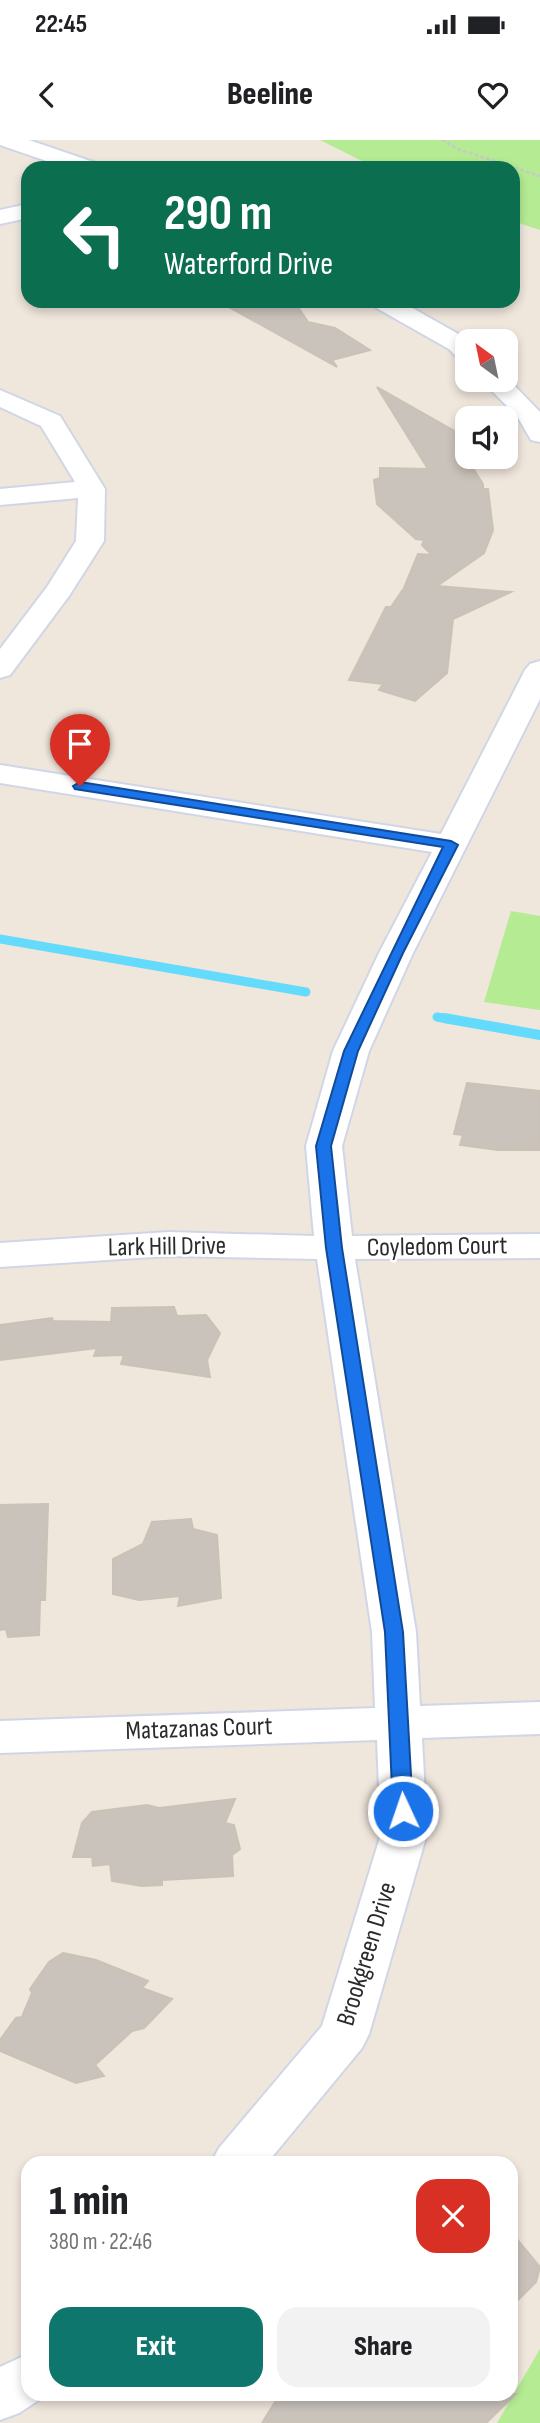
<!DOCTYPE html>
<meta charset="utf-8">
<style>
:root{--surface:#fff;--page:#f2f2f2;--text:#202124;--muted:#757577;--accent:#0f766e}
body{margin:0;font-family:"Sofia Sans Condensed",sans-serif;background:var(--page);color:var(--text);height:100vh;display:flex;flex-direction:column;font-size:26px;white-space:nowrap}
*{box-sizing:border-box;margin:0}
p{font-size:23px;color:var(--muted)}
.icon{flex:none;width:38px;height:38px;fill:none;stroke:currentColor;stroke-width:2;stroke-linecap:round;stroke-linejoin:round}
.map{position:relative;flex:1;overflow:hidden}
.side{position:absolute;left:21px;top:2016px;width:497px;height:245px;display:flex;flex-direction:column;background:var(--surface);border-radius:21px;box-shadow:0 4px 10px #0003}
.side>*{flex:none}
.top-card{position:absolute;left:21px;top:21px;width:499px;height:147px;border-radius:21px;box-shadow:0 4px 10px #0003;background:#0b6e4f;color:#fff;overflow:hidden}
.needle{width:46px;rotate:327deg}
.fabs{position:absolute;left:455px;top:189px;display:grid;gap:14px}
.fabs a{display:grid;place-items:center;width:63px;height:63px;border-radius:14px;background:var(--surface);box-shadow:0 4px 10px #0003;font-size:35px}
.pin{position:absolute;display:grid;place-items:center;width:60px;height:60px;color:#fff;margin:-72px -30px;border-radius:50% 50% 50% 0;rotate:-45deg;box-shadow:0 0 7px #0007}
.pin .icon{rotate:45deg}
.me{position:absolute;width:77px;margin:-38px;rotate:357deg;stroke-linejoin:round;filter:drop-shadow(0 0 5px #0008)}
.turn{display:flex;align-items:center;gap:24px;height:147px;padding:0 28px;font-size:32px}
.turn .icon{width:91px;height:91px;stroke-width:2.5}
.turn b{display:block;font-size:49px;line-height:60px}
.round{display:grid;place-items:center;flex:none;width:74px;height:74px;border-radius:21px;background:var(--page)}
.overview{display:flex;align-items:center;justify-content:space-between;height:119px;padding:0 28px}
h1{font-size:42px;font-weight:800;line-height:52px}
.cta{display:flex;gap:14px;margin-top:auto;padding:14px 28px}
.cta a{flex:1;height:80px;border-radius:21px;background:var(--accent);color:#fff;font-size:28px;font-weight:800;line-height:80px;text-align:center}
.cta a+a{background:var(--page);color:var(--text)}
.status{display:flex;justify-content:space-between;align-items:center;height:49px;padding:0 35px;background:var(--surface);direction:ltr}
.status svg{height:19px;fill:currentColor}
header{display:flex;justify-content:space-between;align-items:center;height:91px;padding:0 28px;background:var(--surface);font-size:32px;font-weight:800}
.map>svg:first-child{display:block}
.green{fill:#b5eb93}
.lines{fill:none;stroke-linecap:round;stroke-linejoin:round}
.stream-far1{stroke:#64dbfc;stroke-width:9}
.stream{stroke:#64dbfc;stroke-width:10}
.building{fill:#cac3bc;stroke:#cbc2b5;stroke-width:2}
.minor-casing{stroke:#d1d6e6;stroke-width:4}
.path{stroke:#c8c8c8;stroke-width:2.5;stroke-dasharray:3.5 2.5;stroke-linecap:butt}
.minor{fill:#fff;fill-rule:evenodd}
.route{fill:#1a73e8;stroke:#114b97;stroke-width:2}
.labels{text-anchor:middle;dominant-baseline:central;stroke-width:5;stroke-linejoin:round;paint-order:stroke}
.street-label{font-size:26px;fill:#2b2b2b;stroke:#fff}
</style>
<div class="status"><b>22:45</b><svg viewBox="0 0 49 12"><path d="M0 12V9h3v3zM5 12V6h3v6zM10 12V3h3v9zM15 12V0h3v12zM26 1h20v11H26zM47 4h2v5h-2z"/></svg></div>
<header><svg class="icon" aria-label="back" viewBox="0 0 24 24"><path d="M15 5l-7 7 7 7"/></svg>Beeline<svg class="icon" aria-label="heart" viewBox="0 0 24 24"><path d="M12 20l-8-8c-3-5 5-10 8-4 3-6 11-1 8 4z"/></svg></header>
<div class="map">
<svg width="540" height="2283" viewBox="0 0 540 2283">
<rect width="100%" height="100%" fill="#efe6dc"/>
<g class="green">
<polygon points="320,0 540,0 540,90 513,81 513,28 376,28"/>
<polygon points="511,771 540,776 540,870 484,862"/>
<polygon points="540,2209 540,2283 497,2283"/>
</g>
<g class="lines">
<g class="stream-far1">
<polyline points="0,799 306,852"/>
<polyline points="437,877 454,880"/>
</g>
<polyline class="stream" points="444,878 540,895"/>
</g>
<g class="building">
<polygon points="218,161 294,161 308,182 335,188 370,210 332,220 337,227"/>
<polygon points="377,247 458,293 454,298 483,344 483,349 488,349 493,390 484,413 437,446 511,452 453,479 447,533 415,561 379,550 383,544 349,540 386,467 391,467 404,448 418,414 432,415 422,405 424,400 416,399 377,364 374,340 380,338 380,328 428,329"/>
<polygon points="467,943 540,951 540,1010 498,1010 460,1005 463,995 454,994"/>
<polygon points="174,1167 177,1176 206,1175 220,1193 207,1220 210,1237 121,1224 124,1215 94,1216 97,1208 0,1220 0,1185 52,1178 53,1181 111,1182 112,1168"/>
<polygon points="48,1364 45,1460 40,1460 39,1495 8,1497 6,1489 0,1490 0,1365"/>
<polygon points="191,1379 193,1389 217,1395 221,1458 178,1466 180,1456 139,1460 113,1454 113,1419 143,1404 152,1382"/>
<polygon points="235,1659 225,1683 234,1685 240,1709 232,1715 233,1736 162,1740 162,1745 142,1746 112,1741 110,1724 93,1726 92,1717 73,1717 82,1683 92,1672 147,1665 159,1668"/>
<polygon points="63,1813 96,1820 148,1841 142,1848 172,1859 144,1888 132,1891 95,1925 104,1936 76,1943 0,1911 0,1900 16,1878 22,1877 32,1853 30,1849 49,1822"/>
<polygon points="511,2092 540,2127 536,2142 511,2167"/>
<polygon points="280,2254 516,2254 486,2283 262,2283"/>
</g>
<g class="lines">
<defs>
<g id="minor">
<polygon points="0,0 29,0 96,23 99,28 67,28 0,5"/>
<polygon points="28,64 28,78 0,84 0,70"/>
<polygon points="370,161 400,161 467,199 469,201 467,220 458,218 449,209 373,166"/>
<polygon points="506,237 540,272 540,302 531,300 517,276 481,240 506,240"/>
<polygon points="0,250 60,276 105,349 104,401 69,456 10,535 0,538 0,509 47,447 76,401 78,358 0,365 0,349 75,342 41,286 0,267"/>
<polygon points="540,521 540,559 413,813 369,911 342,1006 352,1096 540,1094 540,1118 355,1119 416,1492 420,1566 540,1562 540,1594 422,1598 427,1694 369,1894 362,1908 267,2023 211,2023 219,2008 322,1886 381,1694 377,1600 0,1613 0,1581 375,1568 372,1492 317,1119 168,1116 0,1127 0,1103 168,1092 314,1096 306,1006 333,911 379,813 432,712 0,643 0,625 441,694 525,530 530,524"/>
<polygon points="28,2214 28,2254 48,2254 19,2273 0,2280 0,2227"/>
</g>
</defs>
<use href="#minor" class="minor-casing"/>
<polyline class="path" points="442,0 458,9 540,36"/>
<use href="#minor" class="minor"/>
</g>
<polygon class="route" points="80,642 451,701 458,705 403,813 358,911 331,1006 342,1108 403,1492 413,1671 410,1676 396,1676 393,1671 385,1492 326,1108 316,1006 344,911 443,707 75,649 73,646"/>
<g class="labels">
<g class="street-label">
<text transform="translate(167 1107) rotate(-1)">Lark Hill Drive</text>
<text transform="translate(437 1107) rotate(-1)">Coyledom Court</text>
<text transform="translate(199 1589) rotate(-2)">Matazanas Court</text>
<text transform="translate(367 1814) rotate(-73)">Brookgreen Drive</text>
</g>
</g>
</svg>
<div class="fabs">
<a><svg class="needle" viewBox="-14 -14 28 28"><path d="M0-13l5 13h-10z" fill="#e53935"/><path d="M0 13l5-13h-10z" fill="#757577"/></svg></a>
<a><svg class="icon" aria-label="sound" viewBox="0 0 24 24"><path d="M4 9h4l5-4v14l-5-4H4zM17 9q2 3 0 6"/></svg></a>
</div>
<div class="pin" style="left:80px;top:646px;background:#d93025"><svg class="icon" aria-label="arrive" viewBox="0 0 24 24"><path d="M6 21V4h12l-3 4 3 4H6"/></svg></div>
<svg class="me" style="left:403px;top:1671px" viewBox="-20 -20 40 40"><circle r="17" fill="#1a73e8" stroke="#fff" stroke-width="3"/><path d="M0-11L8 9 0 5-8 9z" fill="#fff"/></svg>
<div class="top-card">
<div class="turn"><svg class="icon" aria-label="left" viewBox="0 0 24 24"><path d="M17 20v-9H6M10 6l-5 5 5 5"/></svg><div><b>290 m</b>Waterford Drive</div></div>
</div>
<section class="side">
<div class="overview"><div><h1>1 min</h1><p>380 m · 22:46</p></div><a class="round" style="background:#d93025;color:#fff"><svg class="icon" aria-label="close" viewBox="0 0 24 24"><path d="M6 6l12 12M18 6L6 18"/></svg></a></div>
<div class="cta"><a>Exit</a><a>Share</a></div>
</section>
</div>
